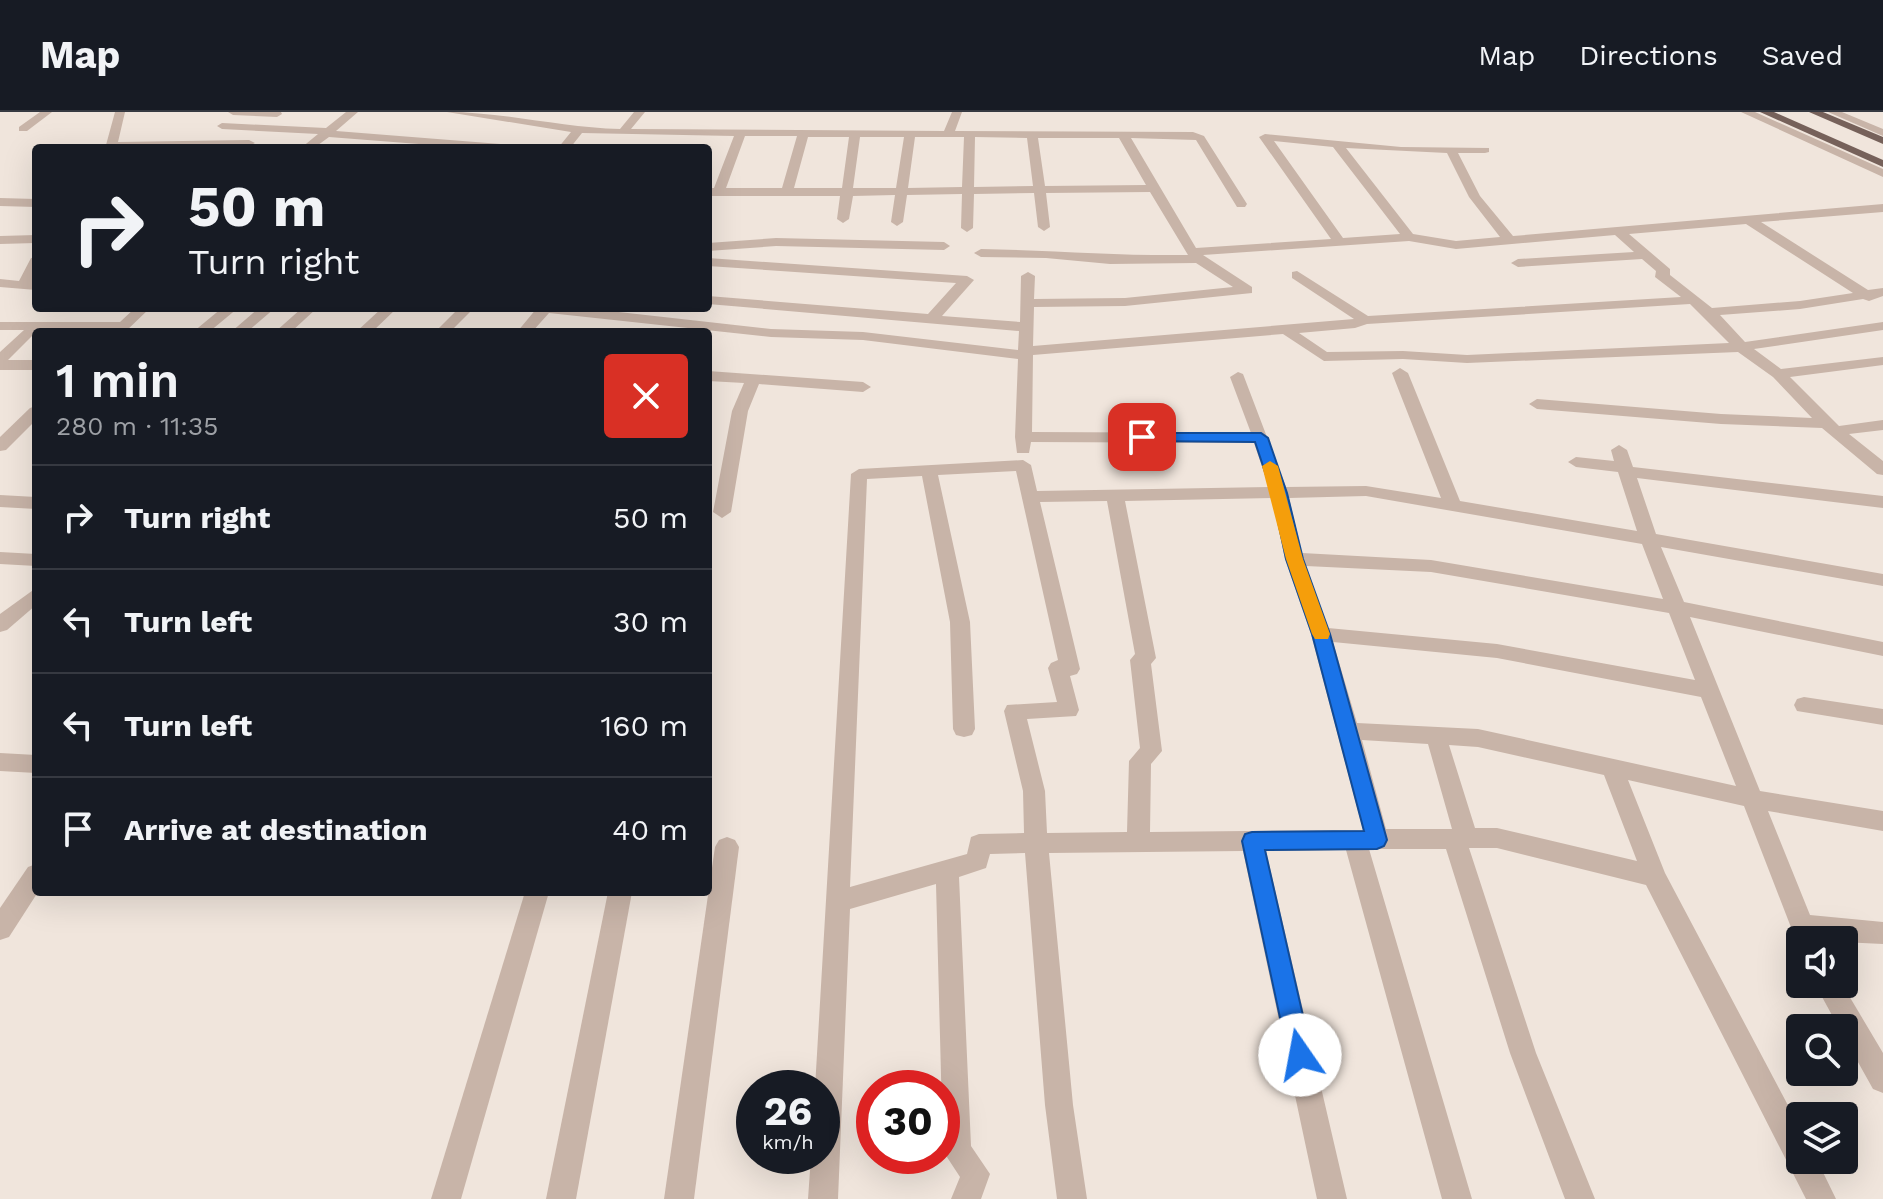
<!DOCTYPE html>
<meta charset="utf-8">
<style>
:root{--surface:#171b24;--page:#20242c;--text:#f1f3f6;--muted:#9ea1a6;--line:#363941}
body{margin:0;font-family:"Work Sans",sans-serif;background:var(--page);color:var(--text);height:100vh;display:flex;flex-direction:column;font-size:30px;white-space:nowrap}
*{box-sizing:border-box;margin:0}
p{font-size:26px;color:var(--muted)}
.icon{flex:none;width:44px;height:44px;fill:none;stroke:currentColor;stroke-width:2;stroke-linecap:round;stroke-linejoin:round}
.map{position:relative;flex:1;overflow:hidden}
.sheet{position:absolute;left:32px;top:216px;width:680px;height:568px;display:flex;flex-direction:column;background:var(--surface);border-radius:8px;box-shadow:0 8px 32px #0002}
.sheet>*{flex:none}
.top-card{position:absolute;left:32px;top:32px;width:680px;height:168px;border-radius:8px;box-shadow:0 8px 32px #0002;background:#171b24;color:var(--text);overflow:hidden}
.buttons{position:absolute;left:1786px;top:814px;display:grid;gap:16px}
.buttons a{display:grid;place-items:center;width:72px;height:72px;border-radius:8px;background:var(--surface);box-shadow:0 8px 32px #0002;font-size:40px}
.speed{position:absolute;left:736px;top:958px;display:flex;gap:16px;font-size:40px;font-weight:700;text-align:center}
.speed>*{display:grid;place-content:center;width:104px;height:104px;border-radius:50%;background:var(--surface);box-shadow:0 8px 32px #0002;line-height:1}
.speed small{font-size:20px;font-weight:400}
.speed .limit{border:12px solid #d22;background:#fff;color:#111}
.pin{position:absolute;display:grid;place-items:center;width:68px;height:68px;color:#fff;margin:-34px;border-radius:16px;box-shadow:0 4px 12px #0006}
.me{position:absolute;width:88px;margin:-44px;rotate:348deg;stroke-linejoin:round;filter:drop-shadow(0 0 6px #0008)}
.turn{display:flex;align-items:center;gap:28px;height:168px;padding:0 24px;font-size:36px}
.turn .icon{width:104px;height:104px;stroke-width:2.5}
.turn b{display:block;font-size:56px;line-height:68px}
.round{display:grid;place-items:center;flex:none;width:84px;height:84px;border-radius:8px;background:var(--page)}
.head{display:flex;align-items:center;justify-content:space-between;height:136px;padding:0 24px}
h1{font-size:48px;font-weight:600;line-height:60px}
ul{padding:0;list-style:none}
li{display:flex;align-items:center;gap:24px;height:104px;padding:0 24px;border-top:2px solid var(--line)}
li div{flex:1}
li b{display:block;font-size:30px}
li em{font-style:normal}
header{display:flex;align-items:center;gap:48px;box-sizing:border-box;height:112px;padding:0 40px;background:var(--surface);border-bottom:2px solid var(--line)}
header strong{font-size:38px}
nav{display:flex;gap:44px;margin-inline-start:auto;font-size:28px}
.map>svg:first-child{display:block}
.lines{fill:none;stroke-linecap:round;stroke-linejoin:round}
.minor{fill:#c8b4a8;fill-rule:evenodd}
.major{fill:#76615a;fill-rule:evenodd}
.route{fill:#1a73e8;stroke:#114b97;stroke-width:2}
.slow{fill:#f59e0b}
</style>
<header>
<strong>Map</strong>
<nav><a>Map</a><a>Directions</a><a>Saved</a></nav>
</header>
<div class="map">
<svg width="1883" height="1087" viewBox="0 0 1883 1087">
<rect width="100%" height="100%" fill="#f0e5dc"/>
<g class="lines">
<g class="minor">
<polygon points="40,0 52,0 27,19 19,19 19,15"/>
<polygon points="115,0 125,0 118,30 249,28 255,31 249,34 111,36 106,33"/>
<polygon points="228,0 281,0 282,2 277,5 233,3"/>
<polygon points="346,0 358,0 336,19 512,33 518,36 470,36 329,25 314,36 301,36 318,22 222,17 217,14 222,11 326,16"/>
<path d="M 447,0 C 505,0 562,16 620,17 L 634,0 L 645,0 L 631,17 L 944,19 L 952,0 L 962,0 L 955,19 L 1193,20 L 1204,24 L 1247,92 L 1245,95 L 1237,95 L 1196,28 L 1131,26 L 1196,136 L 1331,127 L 1259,25 L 1265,22 L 1401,35 L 1489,36 L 1489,40 L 1485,41 L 1458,41 L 1480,84 L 1513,124 L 1883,92 L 1883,100 L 1761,110 L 1868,178 L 1883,176 L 1883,184 L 1869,189 L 1863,187 L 1800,197 L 1720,203 L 1745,230 L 1883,210 L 1883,218 L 1754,237 L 1781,257 L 1883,245 L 1883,253 L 1790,265 L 1839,314 L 1883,308 L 1883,318 L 1849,322 L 1883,349 L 1883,363 L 1877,362 L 1822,316 L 1721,312 L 1537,297 L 1529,292 L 1537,287 L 1721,302 L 1812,306 L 1773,265 L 1738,240 L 1467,251 L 1403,247 L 1324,249 L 1283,222 L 1033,243 L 1032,320 L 1251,321 L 1230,265 L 1238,260 L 1243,262 L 1286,375 L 1366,374 L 1441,386 L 1392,261 L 1400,256 L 1408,261 L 1460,389 L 1637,419 L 1618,360 L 1576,355 L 1568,350 L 1576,345 L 1614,349 L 1611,338 L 1619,333 L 1627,338 L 1633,355 L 1883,384 L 1883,396 L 1637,366 L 1656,422 L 1883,462 L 1883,474 L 1661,435 L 1684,490 L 1883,530 L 1883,544 L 1690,505 L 1760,679 L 1883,699 L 1883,719 L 1768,699 L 1810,803 L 1883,810 L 1883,832 L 1800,828 L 1799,836 L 1744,694 L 1628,668 L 1665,761 L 1800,1016 L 1800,1048 L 1817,1048 L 1836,1087 L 1806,1087 L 1646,773 L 1497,736 L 1469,736 L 1536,941 L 1595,1087 L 1565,1087 L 1510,941 L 1446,737 L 1369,737 L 1472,1087 L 1442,1087 L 1346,738 L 1266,739 L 1347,1087 L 1317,1087 L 1243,739 L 1049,741 L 1073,993 L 1087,1087 L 1057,1087 L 1045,993 L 1025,741 L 990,742 L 986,756 L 959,765 L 971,1034 L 990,1062 L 981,1087 L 951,1087 L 960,1065 L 943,1039 L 936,772 L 850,797 L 838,1087 L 808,1087 L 811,1044 L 822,1044 L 822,976 L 815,976 L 851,362 L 859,357 L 1023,348 L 1031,353 L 1037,379 L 1269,375 L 1254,331 L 1031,330 L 1029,341 L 1017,341 L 1015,325 L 1018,247 L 863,228 L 771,225 L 549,201 L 532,220 L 517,220 L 537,196 L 583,196 L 771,217 L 863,220 L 1018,238 L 1019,219 L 708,192 L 708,184 L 928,202 L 956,171 L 708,154 L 708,146 L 967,164 L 974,168 L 942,204 L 1020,210 L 1021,164 L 1028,160 L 1035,164 L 1034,187 L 1125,186 L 1233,175 L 1196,151 L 1110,152 L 1046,146 L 981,145 L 974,141 L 981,137 C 1050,138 1119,144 1188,143 L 1150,80 L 1046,81 L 1050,115 L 1044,119 L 1038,115 L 1034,81 L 974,82 L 973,116 L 967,120 L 961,116 L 962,82 L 907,83 L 903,110 L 897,114 L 891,110 L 895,83 L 853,84 L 849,107 L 843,111 L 837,107 L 840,84 L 708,84 L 708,76 L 714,76 L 734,24 L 582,21 L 570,36 L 558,36 L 571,20 ZM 745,24 L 797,24 L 782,76 L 726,76 ZM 808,25 L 849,25 L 842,76 L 794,76 ZM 860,25 L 904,25 L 896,76 L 853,76 ZM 915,25 L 964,25 L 962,75 L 908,76 ZM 975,25 L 1027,26 L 1033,74 L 974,75 ZM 1038,26 L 1119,26 L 1146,73 L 1045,74 ZM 1274,29 L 1333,35 L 1400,122 L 1343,126 ZM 1346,36 L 1447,41 L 1469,85 L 1500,125 L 1456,129 L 1413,122 ZM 1746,112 L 1853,181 L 1800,189 L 1712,196 L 1670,163 L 1670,157 L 1629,122 ZM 1615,123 L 1634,140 L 1518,147 L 1511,151 L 1518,155 L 1642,147 L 1656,159 L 1655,165 L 1681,185 L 1368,204 L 1297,159 L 1292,160 L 1292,166 L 1354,207 L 1033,234 L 1034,195 L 1125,194 L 1252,181 L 1252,175 L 1203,143 L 1409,129 L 1456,137 ZM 1690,192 L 1729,231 L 1467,243 L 1403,239 L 1327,240 L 1299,221 L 1355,216 L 1367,212 ZM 1016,359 L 1058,548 L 1051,551 L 1048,556 L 1057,590 L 1007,593 L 1004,599 L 1023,679 L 1024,721 L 979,722 L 971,725 L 967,742 L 850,775 L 867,367 L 922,364 L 950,510 L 953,617 L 956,623 L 964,625 L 972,623 L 975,617 L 970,510 L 938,363 ZM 1366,384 L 1642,432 L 1663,487 L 1431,448 L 1302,441 L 1289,386 ZM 1272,386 L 1285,447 L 1311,522 L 1363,718 L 1150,720 L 1151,652 L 1162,639 L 1151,552 L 1156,546 L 1125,389 ZM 1107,389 L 1135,542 L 1130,548 L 1140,636 L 1129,649 L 1127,720 L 1047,721 L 1045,679 L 1027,607 L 1076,604 L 1079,598 L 1070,564 L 1077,562 L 1080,557 L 1040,390 ZM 1306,454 L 1431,460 L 1669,501 L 1695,568 L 1497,532 L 1328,516 ZM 1333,530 L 1497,546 L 1701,585 L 1736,674 L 1478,617 L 1357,611 ZM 1362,628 L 1428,632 L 1452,717 L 1386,717 ZM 1449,633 L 1478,635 L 1604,663 L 1637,749 L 1497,716 L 1475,716 Z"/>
<polygon points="1741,0 1755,0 1883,57 1883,65"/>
<polygon points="1828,0 1842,0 1883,17 1883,24"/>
<polygon points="0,86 36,87 36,95 0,94"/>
<polygon points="36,123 36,131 0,132 0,124"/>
<polygon points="776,126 944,130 950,134 944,138 776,134 708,139 708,131"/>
<polygon points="36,145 36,162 32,170 36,170 36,178 0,175 0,167 19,169 31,146"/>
<polygon points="135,196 150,196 125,220 36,220 8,248 36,248 36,258 0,258 0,240 24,218 0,218 0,210 120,210"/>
<polygon points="222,196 238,196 209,220 193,220"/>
<polygon points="259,196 275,196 247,220 231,220"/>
<polygon points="302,196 317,196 291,220 275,220"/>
<polygon points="382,196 397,196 372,220 356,220"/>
<polygon points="459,196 474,196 450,220 435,220"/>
<polygon points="708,259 863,270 871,275 863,280 759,272 748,299 731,400 722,406 713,400 732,299 744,271 708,269"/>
<polygon points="36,294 36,308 6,338 0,339 0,325 30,296"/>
<polygon points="0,383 36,385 36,397 0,395"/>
<polygon points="0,440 36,442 36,454 0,452"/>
<polygon points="36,476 36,493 7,518 0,520 0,502"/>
<polygon points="1804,585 1883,597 1883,613 1797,599 1794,593 1797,587"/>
<polygon points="0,641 36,643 36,661 0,659"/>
<polygon points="727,725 735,728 739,735 694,1087 664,1087 715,735 719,728"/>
<polygon points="36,752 38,780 9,825 0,828 0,796 28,755"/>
<polygon points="525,780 549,780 461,1087 431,1087"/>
<polygon points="608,780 632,780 576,1087 546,1087"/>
<polygon points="1815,872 1842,872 1883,941 1883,981 1873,977 1844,925 1844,916 1839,916"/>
</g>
<g class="major">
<polygon points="1760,0 1774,0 1883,48 1883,55"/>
<polygon points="1809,0 1823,0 1883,25 1883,32"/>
</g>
</g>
<polygon class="route" points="1142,321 1261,321 1268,326 1287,381 1303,447 1330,522 1387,728 1384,734 1377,737 1265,738 1312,943 1309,952 1300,956 1292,952 1288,943 1242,729 1245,722 1252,720 1364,719 1312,522 1286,447 1272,381 1255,330 1137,329 1137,322"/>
<polygon class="slow" points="1270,349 1278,354 1303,447 1330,522 1328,527 1315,527 1312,522 1286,447 1262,354"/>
</svg>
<div class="buttons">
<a><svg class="icon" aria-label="sound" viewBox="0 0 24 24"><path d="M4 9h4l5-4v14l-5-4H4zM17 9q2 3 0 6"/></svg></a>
<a><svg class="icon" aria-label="search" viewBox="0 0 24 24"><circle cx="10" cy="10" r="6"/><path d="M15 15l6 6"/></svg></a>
<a><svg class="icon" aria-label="layers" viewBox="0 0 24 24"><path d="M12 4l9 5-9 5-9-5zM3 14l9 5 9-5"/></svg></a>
</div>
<div class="speed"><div>26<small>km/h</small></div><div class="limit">30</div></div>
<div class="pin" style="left:1142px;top:325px;background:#d93025"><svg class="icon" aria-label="arrive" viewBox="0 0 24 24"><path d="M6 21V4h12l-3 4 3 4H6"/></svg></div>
<svg class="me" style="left:1300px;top:943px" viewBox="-20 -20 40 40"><circle r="19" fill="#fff"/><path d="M0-13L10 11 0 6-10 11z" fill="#1a73e8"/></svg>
<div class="top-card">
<div class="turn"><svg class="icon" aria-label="right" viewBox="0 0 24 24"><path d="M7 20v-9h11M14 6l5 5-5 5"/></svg><div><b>50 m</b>Turn right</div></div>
</div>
<section class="sheet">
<div class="head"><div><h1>1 min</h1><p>280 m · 11:35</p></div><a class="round" style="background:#d93025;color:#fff"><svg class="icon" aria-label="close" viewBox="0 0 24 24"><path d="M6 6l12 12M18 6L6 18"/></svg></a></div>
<ul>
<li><svg class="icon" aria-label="right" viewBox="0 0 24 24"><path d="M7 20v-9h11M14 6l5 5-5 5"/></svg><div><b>Turn right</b></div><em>50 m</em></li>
<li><svg class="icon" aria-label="left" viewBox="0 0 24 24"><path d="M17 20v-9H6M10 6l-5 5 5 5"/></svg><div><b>Turn left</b></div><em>30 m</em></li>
<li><svg class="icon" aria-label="left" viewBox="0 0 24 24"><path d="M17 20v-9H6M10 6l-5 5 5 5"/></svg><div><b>Turn left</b></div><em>160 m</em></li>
<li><svg class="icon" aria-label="arrive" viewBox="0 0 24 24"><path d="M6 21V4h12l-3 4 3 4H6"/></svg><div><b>Arrive at destination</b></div><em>40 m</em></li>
</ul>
</section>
</div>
